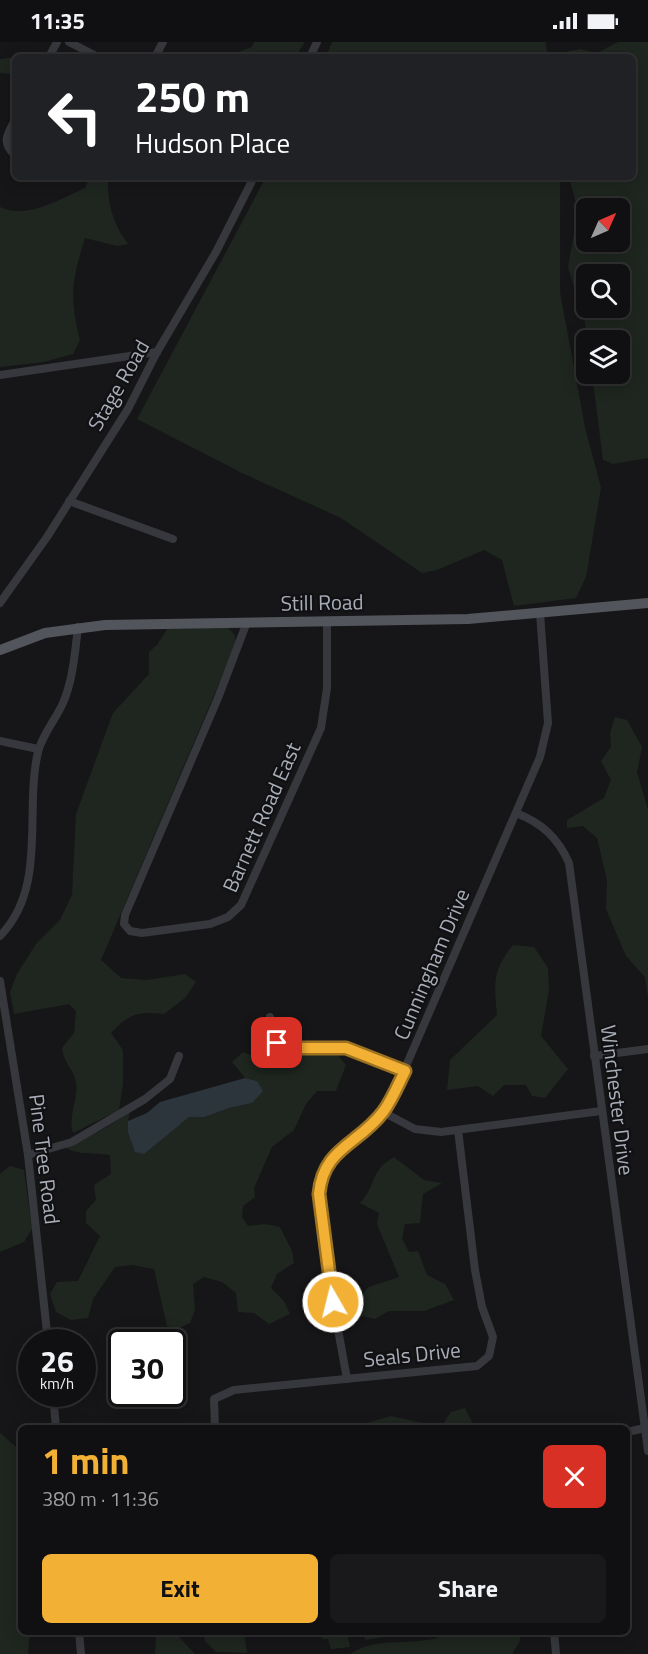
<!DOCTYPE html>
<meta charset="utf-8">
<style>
:root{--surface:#101012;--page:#19191b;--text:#f1f3f6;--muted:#9c9d9f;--line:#303032;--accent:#f2b134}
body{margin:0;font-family:"Titillium Web",sans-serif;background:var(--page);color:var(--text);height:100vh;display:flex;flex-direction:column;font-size:22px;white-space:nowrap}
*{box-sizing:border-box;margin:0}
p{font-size:20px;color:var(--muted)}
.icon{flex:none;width:33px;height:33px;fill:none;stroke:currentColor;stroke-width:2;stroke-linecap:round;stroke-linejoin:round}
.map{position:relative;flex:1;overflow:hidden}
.panel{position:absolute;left:18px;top:1383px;width:612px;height:210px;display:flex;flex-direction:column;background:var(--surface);border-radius:9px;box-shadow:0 3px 15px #0003,0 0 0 2px var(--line)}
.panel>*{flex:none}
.top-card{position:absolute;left:12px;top:12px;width:624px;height:126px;border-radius:9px;box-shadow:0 3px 15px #0003,0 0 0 2px var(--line);background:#202124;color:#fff;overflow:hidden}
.needle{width:39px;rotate:45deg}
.buttons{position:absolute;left:576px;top:156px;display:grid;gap:12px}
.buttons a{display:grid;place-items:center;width:54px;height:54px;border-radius:9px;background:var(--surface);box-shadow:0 3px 15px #0003,0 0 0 2px var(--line);font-size:30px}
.speed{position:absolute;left:18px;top:1287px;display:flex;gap:12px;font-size:30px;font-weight:700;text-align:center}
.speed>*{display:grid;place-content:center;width:78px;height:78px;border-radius:50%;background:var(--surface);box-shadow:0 3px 15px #0003,0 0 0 2px var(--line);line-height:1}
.speed small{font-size:15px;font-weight:400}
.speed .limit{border:3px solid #111;border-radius:9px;background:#fff;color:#111}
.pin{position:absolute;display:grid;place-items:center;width:51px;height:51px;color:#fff;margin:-26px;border-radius:12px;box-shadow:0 3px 9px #0006}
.me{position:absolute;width:66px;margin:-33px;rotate:352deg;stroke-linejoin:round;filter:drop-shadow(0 0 4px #0008)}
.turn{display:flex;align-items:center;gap:21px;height:126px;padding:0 24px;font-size:27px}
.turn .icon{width:78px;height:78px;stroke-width:2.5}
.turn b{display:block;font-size:42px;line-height:51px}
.round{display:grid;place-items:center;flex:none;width:63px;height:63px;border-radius:9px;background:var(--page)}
.overview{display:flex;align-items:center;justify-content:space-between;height:102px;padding:0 24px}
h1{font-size:36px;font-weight:700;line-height:45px;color:var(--accent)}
.primary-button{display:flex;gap:12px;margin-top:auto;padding:12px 24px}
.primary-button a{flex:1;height:69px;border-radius:9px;background:var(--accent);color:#111;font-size:24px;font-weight:700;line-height:69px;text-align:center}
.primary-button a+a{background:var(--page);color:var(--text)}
.status{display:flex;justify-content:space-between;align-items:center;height:42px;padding:0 30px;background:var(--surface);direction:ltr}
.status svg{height:16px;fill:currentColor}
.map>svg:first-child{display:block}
.green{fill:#1e261f;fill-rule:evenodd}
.water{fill:#2c353c}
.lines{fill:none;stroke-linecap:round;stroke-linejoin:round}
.minor{stroke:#37383d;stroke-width:8}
.major{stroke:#53555c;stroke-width:10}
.route-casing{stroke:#9d7322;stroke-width:15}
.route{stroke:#f2b134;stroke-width:10}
.labels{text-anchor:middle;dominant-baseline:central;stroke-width:4.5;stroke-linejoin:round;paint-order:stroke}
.street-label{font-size:21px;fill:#a8adb8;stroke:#111113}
</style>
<div class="status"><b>11:35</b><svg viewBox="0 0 49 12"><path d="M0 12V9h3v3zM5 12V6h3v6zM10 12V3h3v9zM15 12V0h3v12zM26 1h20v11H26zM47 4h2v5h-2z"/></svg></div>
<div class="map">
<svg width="648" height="1612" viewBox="0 0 648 1612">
<rect width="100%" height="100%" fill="#161618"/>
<g class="green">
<polygon points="254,0 305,0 295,15 243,15 240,9 252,5"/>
<polygon points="332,0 546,0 547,15 326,15"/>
<path d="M 618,0 L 648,0 L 648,416 L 613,422 L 603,418 L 592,332 L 620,332 L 620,298 L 588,298 L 585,281 L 568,225 L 578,168 L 569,135 L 633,135 L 633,15 L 559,15 L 560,11 L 580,7 L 597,11 ZM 586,166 L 620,166 L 620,200 L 586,200 ZM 620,232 L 620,266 L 586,266 L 586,232 Z"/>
<polygon points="15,15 15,28 10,32 0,31 0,17"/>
<path d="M 90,135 L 108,135 C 107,161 113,182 128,202 L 117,204 L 85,196 C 72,237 69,255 80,298 L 73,312 L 44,320 L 0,325 L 0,165 C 27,178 60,157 85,146 Z"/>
<polygon points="266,135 560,135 560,250 585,385 601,446 586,535 576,556 514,564 502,518 484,508 437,528 422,531 341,476 242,431 137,377"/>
<path d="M 227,585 L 235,593 L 235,604 L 101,918 L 121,936 L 147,938 L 185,932 L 196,940 L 185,956 L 164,972 C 137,969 129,972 111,991 L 123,1008 L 123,1042 L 119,1068 L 73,1091 C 67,1073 81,1054 75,1036 C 71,1024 65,1023 62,1006 L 74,991 L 76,969 L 69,962 L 14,972 L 10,950 L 17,932 L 36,902 L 60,878 L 72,853 L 76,772 L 113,671 L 149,632 L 149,610 L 157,603 L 167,587 Z"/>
<polygon points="615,675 627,678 642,705 637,730 648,768 648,956 645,935 626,914 606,867 607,838 597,796 583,784 567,786 567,778 604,756 611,738 601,719 611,705 610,691"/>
<path d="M 513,903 L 534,905 L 548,926 L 549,948 L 541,994 L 568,1027 L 545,1056 L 532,1054 L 526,1043 L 504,1043 L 493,1054 L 478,1044 L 447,1048 L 450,1018 L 497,973 C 494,942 492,929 513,903 Z"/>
<path d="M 280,1008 L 313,1013 L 337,1012 L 346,1023 L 336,1049 L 317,1049 L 306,1062 L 294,1088 L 272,1105 L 254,1146 L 255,1155 L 243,1164 L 242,1175 L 248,1184 L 265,1182 L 280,1185 L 292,1209 L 294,1221 L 277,1232 L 271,1246 L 284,1259 L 290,1272 L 269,1282 L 254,1271 L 238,1270 L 236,1251 L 222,1240 L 204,1235 L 193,1242 L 195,1268 L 190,1281 L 177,1287 L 167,1284 L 154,1227 L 132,1223 L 115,1225 L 93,1257 L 88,1276 L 71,1278 L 56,1270 L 50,1252 L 57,1240 L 78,1239 L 100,1194 L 86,1181 L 86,1169 L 96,1158 L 94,1143 L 111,1132 L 110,1113 C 94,1110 80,1114 66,1106 L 107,1085 L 130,1070 L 128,1079 L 153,1105 L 157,1098 L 189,1075 L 205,1075 L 229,1066 L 252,1061 L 257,1039 L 245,1036 L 232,1020 L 243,1010 L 260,1017 Z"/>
<path d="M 394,1115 L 424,1138 L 442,1141 L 423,1152 L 420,1181 L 405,1182 L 402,1196 L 409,1210 L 418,1209 L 427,1233 L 445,1242 L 454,1258 L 424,1269 L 389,1269 L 375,1277 L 362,1274 L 355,1258 L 369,1245 L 399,1235 L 377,1182 L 379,1171 L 360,1161 C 377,1144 368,1130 394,1115 Z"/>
<polygon points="10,1124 24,1128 32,1187 24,1200 0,1210 0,1132"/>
<polygon points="465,1366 475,1386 349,1386 391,1374 441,1385 451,1370"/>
<polygon points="0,1391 21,1409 21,1546 17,1551 21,1556 21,1590 30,1590 28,1612 0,1612"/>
<polygon points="203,1590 244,1590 247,1611 216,1610 205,1599"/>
<polygon points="321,1590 347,1590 350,1605 331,1607 328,1597 322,1597"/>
<polygon points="364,1590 416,1590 365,1598"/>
<path d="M 452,1590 L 520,1590 L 520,1599 L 512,1612 L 350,1612 C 382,1591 420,1608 452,1590 Z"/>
<polygon points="167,1593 179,1595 195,1612 155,1612 156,1595"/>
</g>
<polygon class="water" points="245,1036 257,1039 263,1049 252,1061 229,1066 205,1075 189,1075 144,1112 135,1110 128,1090 128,1079 147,1071 160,1060"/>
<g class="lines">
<g class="minor">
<polyline points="69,0 98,15"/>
<polyline points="49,15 57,0"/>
<polyline points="155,15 163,0"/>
<polyline points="310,15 317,0"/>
<path d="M 15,78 C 7,93 1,101 15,113"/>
<polyline points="0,333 157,310"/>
<polyline points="69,459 173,497"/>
<polyline points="0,561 47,495 128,367 157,310 216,210 254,135"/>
<polyline points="247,580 218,656 125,873 124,882 130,889 142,891 210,882 228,875 241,863 321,686 327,646 327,579"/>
<polyline points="0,699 38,707"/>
<path d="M 516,771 C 542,781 558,796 569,821 L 648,1409"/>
<path d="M 0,894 C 48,845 24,769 38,710 C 42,693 56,677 63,661 C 73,638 75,610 78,585"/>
<polyline points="0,939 28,1113 48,1300"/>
<polyline points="270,975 272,993 282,1004 346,1006 405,1029"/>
<polyline points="594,1014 648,1007"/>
<polyline points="383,1070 415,1087 441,1090 601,1069"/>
<polyline points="28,1113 72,1100 145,1057 170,1037 179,1014"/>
<path d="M 347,1337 L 333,1260 L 319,1153 C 323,1113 343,1109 369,1085 C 381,1074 388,1061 396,1047 L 540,715 L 548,681 L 540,571"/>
<polyline points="53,1352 56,1386"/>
<polyline points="215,1386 214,1357 234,1348 477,1324 489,1314 493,1295 482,1265 475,1228 458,1088"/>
<polyline points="627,1390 645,1386"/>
<polyline points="79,1590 81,1612"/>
<polyline points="554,1590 556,1612"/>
</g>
<polyline class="major" points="0,608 45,591 105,583 468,577 648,561"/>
</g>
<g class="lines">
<defs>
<path id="route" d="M 277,1001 L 291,1006 L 346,1006 L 405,1029 C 398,1043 392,1058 383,1070 C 358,1103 323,1106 319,1152 L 333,1260"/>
</defs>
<use href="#route" class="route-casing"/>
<use href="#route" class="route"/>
</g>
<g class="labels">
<g class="street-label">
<text transform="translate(118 343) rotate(-60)">Stage Road</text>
<text transform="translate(322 560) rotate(-1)">Still Road</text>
<text transform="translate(261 775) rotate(-66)">Barnett Road East</text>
<text transform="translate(431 922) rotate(-67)">Cunningham Drive</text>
<text transform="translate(618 1058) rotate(83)">Winchester Drive</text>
<text transform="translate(45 1117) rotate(83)">Pine Tree Road</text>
<text transform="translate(412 1312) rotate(-6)">Seals Drive</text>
</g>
</g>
</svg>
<div class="buttons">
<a><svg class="needle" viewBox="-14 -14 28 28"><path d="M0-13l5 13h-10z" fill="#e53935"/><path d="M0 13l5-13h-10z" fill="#9c9d9f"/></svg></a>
<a><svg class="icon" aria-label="search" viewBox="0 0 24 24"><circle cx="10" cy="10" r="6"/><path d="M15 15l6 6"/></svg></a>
<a><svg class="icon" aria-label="layers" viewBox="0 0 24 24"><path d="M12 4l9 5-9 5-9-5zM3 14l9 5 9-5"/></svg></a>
</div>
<div class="speed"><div>26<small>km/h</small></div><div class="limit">30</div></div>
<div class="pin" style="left:277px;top:1001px;background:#d93025"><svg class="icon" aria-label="arrive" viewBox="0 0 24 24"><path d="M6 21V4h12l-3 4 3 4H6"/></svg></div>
<svg class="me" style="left:333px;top:1260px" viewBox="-20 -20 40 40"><circle r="17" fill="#f2b134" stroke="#fff" stroke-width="3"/><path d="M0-11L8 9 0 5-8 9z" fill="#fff"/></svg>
<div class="top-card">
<div class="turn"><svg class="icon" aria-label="left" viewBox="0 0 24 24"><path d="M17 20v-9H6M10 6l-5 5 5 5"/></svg><div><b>250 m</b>Hudson Place</div></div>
</div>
<section class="panel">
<div class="overview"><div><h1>1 min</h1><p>380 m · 11:36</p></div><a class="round" style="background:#d93025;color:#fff"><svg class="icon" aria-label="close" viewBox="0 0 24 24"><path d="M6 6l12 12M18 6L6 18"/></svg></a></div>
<div class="primary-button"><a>Exit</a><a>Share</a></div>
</section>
</div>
